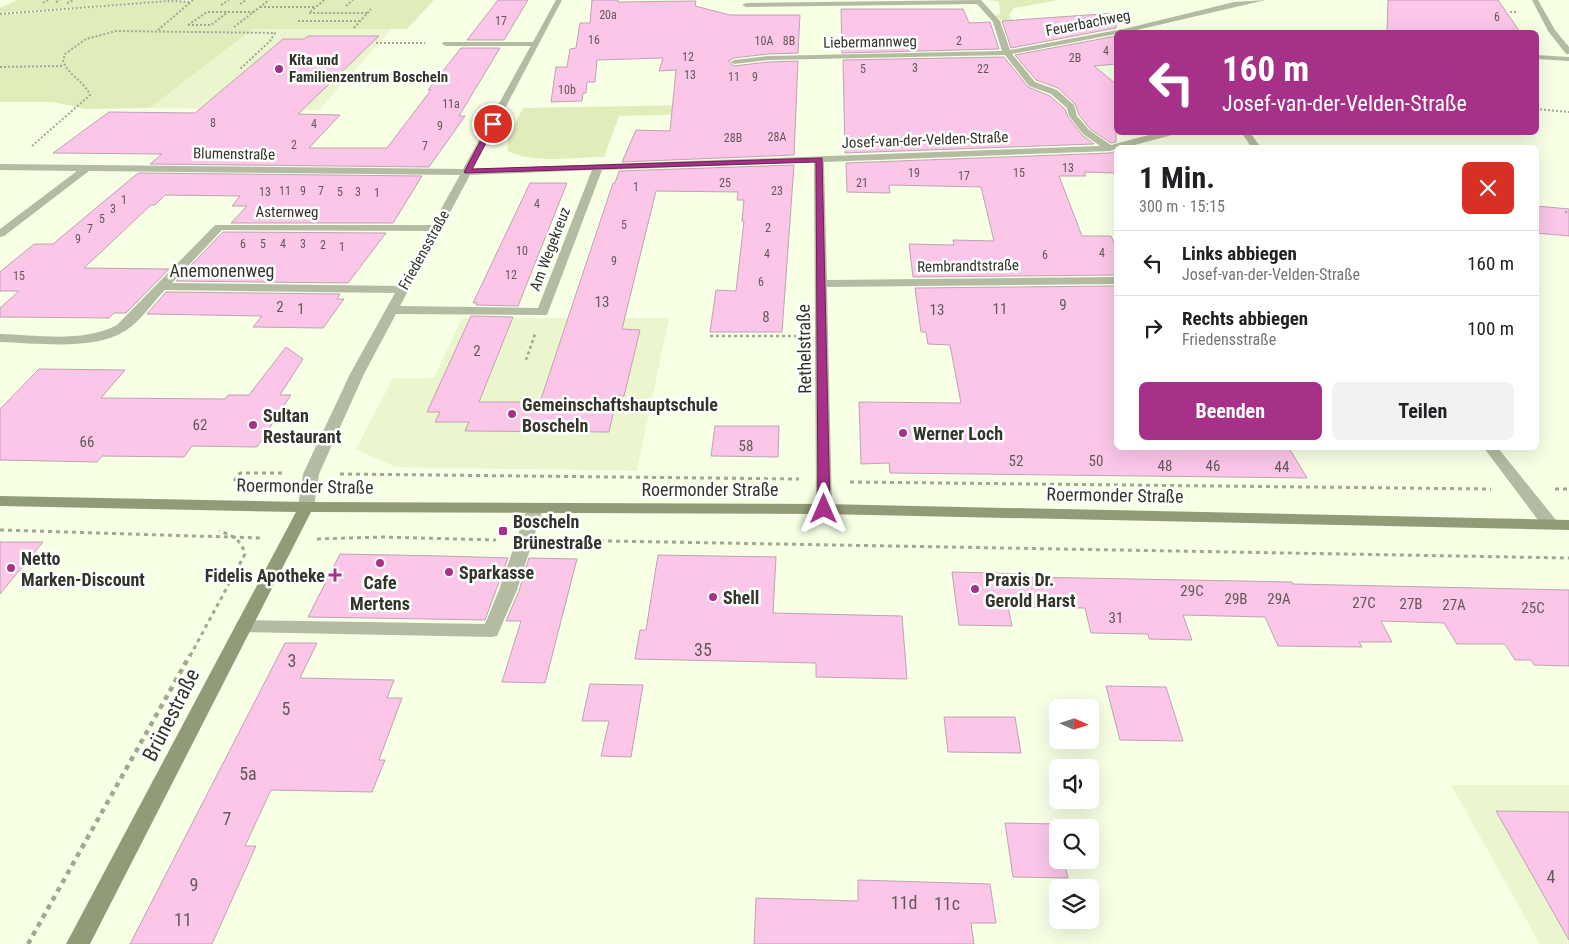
<!DOCTYPE html>
<html lang="de">
<meta charset="utf-8">
<style>
:root{--surface:#fff;--page:#f2f2f2;--text:#202124;--muted:#757577;--line:#e0e0e0;--accent:#a73189}
body{margin:0;font-family:"Roboto Condensed",sans-serif;background:var(--page);color:var(--text);height:100vh;display:flex;flex-direction:column;font-size:19px;white-space:nowrap}
*{box-sizing:border-box;margin:0}
p{font-size:16px;color:var(--muted)}
.icon{flex:none;width:28px;height:28px;fill:none;stroke:currentColor;stroke-width:2;stroke-linecap:round;stroke-linejoin:round}
.map{position:relative;flex:1;overflow:hidden}
.panel{position:absolute;left:1114px;top:145px;width:425px;height:305px;display:flex;flex-direction:column;background:var(--surface);border-radius:8px;box-shadow:0 5px 20px #0002}
.panel>*{flex:none}
.top-card{position:absolute;left:1114px;top:30px;width:425px;height:105px;border-radius:8px;box-shadow:0 5px 20px #0002;background:#a73189;color:#fff;overflow:hidden}
.needle{width:32px;rotate:93deg}
.buttons{position:absolute;left:1049px;top:699px;display:grid;gap:10px}
.buttons a{display:grid;place-items:center;width:50px;height:50px;border-radius:8px;background:var(--surface);box-shadow:0 5px 20px #0002;font-size:25px}
.pin{position:absolute;display:grid;place-items:center;width:42px;height:42px;color:#fff;margin:-21px;border:2px solid #fff;border-radius:50%;box-shadow:0 1px 5px #0007}
.me{position:absolute;width:55px;margin:-28px;rotate:0deg;stroke-linejoin:round;filter:drop-shadow(0 0 4px #0008)}
.turn{display:flex;align-items:center;gap:18px;height:105px;padding:0 25px;font-size:22px}
.turn .icon{width:65px;height:65px;stroke-width:2.5}
.turn b{display:block;font-size:35px;line-height:42px}
.round{display:grid;place-items:center;flex:none;width:52px;height:52px;border-radius:8px;background:var(--page)}
.summary{display:flex;align-items:center;justify-content:space-between;height:85px;padding:0 25px}
h1{font-size:30px;font-weight:700;line-height:38px}
.cta{display:flex;gap:10px;margin-top:auto;padding:10px 25px}
.cta a{flex:1;height:58px;border-radius:8px;background:var(--accent);color:#fff;font-size:20px;font-weight:700;line-height:58px;text-align:center}
.cta a+a{background:var(--page);color:var(--text)}
ul{padding:0;list-style:none}
li{display:flex;align-items:center;gap:15px;height:65px;padding:0 25px;border-top:1px solid var(--line)}
li div{flex:1}
li b{display:block;font-size:19px}
li em{font-style:normal}
.map>svg:first-child{display:block}
.built{fill:#ebf6cf}
.green{fill:#dfedbb}
.building{fill:#fbc6e8;stroke:#bfa2b5}
.lines{fill:none;stroke-linecap:round;stroke-linejoin:round}
.path-far3{stroke:#a1a793;stroke-width:2;stroke-dasharray:2 2;stroke-linecap:butt}
.path-far2{stroke:#a1a793;stroke-width:2.5;stroke-dasharray:3 3;stroke-linecap:butt}
.path-far1{stroke:#a1a793;stroke-width:3;stroke-dasharray:4 4;stroke-linecap:butt}
.path{stroke:#a1a793;stroke-width:4.5;stroke-dasharray:5 5;stroke-linecap:butt}
.lane{fill:#b4bba3;fill-rule:evenodd}
.street{fill:#b4bba3;fill-rule:evenodd}
.secondary{fill:#929b78;fill-rule:evenodd}
.route{fill:#a73189;stroke:#6d2059}
.poi-dot{fill:#a73189;stroke:#fff;stroke-width:2}
.labels{text-anchor:middle;dominant-baseline:central;stroke-width:5;stroke-linejoin:round;paint-order:stroke}
.far-number-label{font-size:12px;fill:#645959}
.far-street-label{font-size:15px;fill:#323529;stroke:#fff}
.far-poi-label{font-size:15px;font-weight:bold;fill:#323529;stroke:#fff;text-anchor:start}
.number-label{font-size:15px;fill:#645959}
.street-label{font-size:18px;fill:#323529;stroke:#fff}
.poi-label{font-size:18px;font-weight:bold;fill:#323529;stroke:#fff;text-anchor:start}
.near-number-label{font-size:18px;fill:#645959}
.near-street-label{font-size:21px;fill:#323529;stroke:#fff}
</style>
<div class="map">
<svg width="1569" height="944" viewBox="0 0 1569 944">
<rect width="100%" height="100%" fill="#f7ffe5"/>
<g class="built">
<polygon points="253,29 392,29 319,110 150,108"/>
<polygon points="462,318 669,318 637,471 395,467 356,449 393,378 434,378"/>
<polygon points="1451,785 1569,785 1569,944 1540,944"/>
</g>
<g class="green">
<polygon points="17,0 191,0 0,13 0,8"/>
<polygon points="193,0 434,0 407,29 253,29 150,108 86,109 53,102 0,102 0,15 170,2 191,2"/>
<polygon points="988,0 1059,0 1014,8 1009,15 1014,22 1006,24 996,16 1000,13 999,2"/>
<path d="M 694,105 L 694,114 L 619,116 L 604,157 C 577,157 532,164 508,151 C 505,137 517,121 523,108 Z"/>
</g>
<g class="building">
<polygon points="498,0 528,0 504,40 467,40"/>
<polygon points="592,0 618,0 618,2 696,1 695,6 730,15 800,15 798,53 768,54 734,58 728,61 734,66 768,62 798,61 794,155 622,162 636,130 670,131 676,70 659,71 663,58 597,60 595,82 587,82 586,93 583,93 582,101 551,102 556,67 567,67 570,49 576,48 580,23 590,23"/>
<polygon points="1388,0 1498,0 1520,32 1387,32"/>
<polygon points="841,9 963,9 969,23 990,22 999,49 842,53"/>
<polygon points="1116,13 1116,28 1011,48 1002,21"/>
<polygon points="308,36 379,36 298,114 340,115 309,148 387,148 431,90 428,90 461,48 500,48 459,116 465,116 429,167 150,164 162,154 53,153 109,112 195,113 283,39 304,39"/>
<polygon points="1116,36 1116,64 1094,66 1116,84 1116,142 1111,143 1090,129 1079,115 1075,104 1058,88 1036,80 1015,55"/>
<polygon points="1004,57 1028,87 1050,96 1065,109 1068,117 1082,135 1094,144 845,153 843,60"/>
<polygon points="1116,151 1116,173 1084,172 1086,176 1059,176 1082,236 1111,236 1116,247 1116,275 913,277 909,244 954,245 953,240 994,241 981,187 889,185 890,193 847,192 846,163 1110,153"/>
<polygon points="794,165 782,332 710,332 716,290 736,291 744,221 742,221 744,200 737,200 738,192 656,191 622,329 640,330 624,396 617,396 609,432 465,431 469,422 435,422 440,412 427,412 471,316 513,317 479,402 540,402 613,183 615,183 619,171"/>
<polygon points="138,173 422,176 393,223 231,223 247,206 232,206 240,196 165,195 155,205 151,205 84,268 169,269 126,313 114,313 109,318 0,317 0,308 19,291 0,291 0,272 34,244 53,244"/>
<polygon points="530,183 567,183 518,306 476,305 477,303 473,303"/>
<polygon points="1536,206 1569,209 1569,236 1536,233"/>
<polygon points="223,232 386,233 348,283 176,281"/>
<polygon points="1116,286 1116,448 1289,448 1307,478 890,473 889,463 861,464 859,402 961,403 950,345 928,344 926,332 921,332 915,288"/>
<polygon points="166,292 340,294 337,299 344,299 323,328 253,327 262,316 147,314"/>
<polygon points="286,347 303,359 280,395 291,395 257,447 192,446 184,457 102,456 97,462 0,460 0,409 39,369 125,370 101,398 225,399 228,395 249,395"/>
<polygon points="715,426 779,426 778,457 711,456"/>
<polygon points="0,542 43,542 0,594"/>
<polygon points="340,554 443,556 508,558 485,620 308,617"/>
<polygon points="658,555 776,557 773,613 902,616 907,679 816,677 816,663 635,659 640,630 646,630"/>
<polygon points="529,558 577,559 545,683 502,682 521,621 506,621 519,591"/>
<polygon points="952,572 1027,574 1028,577 1292,582 1293,584 1569,590 1569,666 1534,665 1531,660 1515,660 1505,644 1457,644 1444,623 1381,621 1392,642 1359,642 1362,647 1278,646 1265,617 1183,615 1192,640 1149,639 1148,634 1091,633 1085,608 1008,607 1012,626 959,625"/>
<polygon points="285,643 317,643 300,678 394,680 387,698 402,698 379,760 385,760 372,792 271,790 245,846 256,846 212,944 130,944"/>
<polygon points="590,684 643,685 631,757 601,756 609,721 582,721"/>
<polygon points="1106,686 1166,687 1183,741 1120,740"/>
<polygon points="944,717 1015,717 1021,753 948,752"/>
<polygon points="1496,811 1569,812 1569,940"/>
<polygon points="1005,823 1057,824 1058,860 1064,860 1068,878 1013,877"/>
<polygon points="858,880 990,884 996,923 971,923 974,944 754,944 756,898 858,901"/>
</g>
<g class="lines">
<g class="path-far3">
<polyline points="324,0 309,13 367,13"/>
<polyline points="56,2 60,0"/>
<polyline points="43,3 48,0"/>
<polyline points="67,3 74,0"/>
<polyline points="240,4 246,0"/>
<polyline points="221,5 229,0"/>
<polyline points="346,6 353,0"/>
<polyline points="260,7 316,7"/>
<polyline points="1510,12 1518,12"/>
<polyline points="0,14 170,1 191,2"/>
<polyline points="298,21 361,21"/>
<polyline points="188,25 207,12 254,12"/>
<polyline points="188,25 211,25 228,12"/>
<polyline points="234,27 269,0"/>
<polyline points="354,28 371,9"/>
<polyline points="158,30 193,0"/>
<polyline points="376,43 425,43"/>
<polyline points="0,67 64,66"/>
<polyline points="1536,109 1569,112"/>
<path d="M 32,146 L 90,95 C 84,81 68,75 63,61 L 65,54 L 86,39 L 116,31 L 275,33 L 270,41 L 239,70"/>
<polyline points="1565,212 1569,212"/>
</g>
<g class="path-far2">
<polyline points="710,336 796,336"/>
<polyline points="526,360 535,334"/>
</g>
<g class="path-far1">
<polyline points="340,474 799,479"/>
<polyline points="234,481 240,473 286,473"/>
<polyline points="850,482 1491,489"/>
<polyline points="1555,489 1569,489"/>
<polyline points="0,530 261,538"/>
<polyline points="317,539 381,537 496,540"/>
<polyline points="552,540 1569,558"/>
<path d="M 190,656 L 245,554 C 241,540 233,535 219,531"/>
</g>
<polyline class="path" points="28,944 190,655"/>
<g class="lane">
<polygon points="443,42 535,42 539,44 535,46 446,46 442,44"/>
<polygon points="535,504 541,505 543,509 517,590 497,636 491,637 244,632 238,631 235,626 238,621 244,620 485,624 499,590 527,509 529,505"/>
</g>
<g class="street">
<path d="M 556,0 L 562,0 L 473,169 L 1100,146 L 1083,134 L 1069,116 L 1067,108 L 1051,94 L 1029,86 L 1005,55 L 768,60 L 734,64 L 730,62 L 734,60 L 768,56 L 1002,51 L 993,22 L 977,4 L 746,7 L 742,5 L 746,3 L 981,0 L 1000,21 L 1010,50 L 1128,28 L 1234,2 L 1266,0 L 1128,32 L 1116,32 L 1116,34 L 1012,54 L 1035,82 L 1057,90 L 1074,105 L 1077,116 L 1089,130 L 1111,145 L 1160,132 L 1177,132 L 1176,134 L 1123,148 L 1116,148 L 1116,149 L 1110,151 L 824,162 L 827,280 L 1116,277 L 1116,284 L 827,287 L 832,509 L 830,513 L 818,513 L 816,509 L 814,162 L 602,170 L 547,315 L 396,314 L 364,374 L 319,474 L 314,507 L 312,511 L 300,511 L 298,507 L 303,474 L 350,374 L 395,293 L 165,290 C 152,303 141,321 125,331 C 93,351 37,343 0,342 L 0,334 C 38,335 82,343 117,325 L 215,225 L 432,225 L 460,175 L 89,171 L 4,236 L 0,237 L 0,229 L 77,171 L 0,170 L 0,164 L 463,169 ZM 592,170 L 538,308 L 400,306 L 470,175 ZM 222,230 L 429,231 L 398,286 L 172,283 Z"/>
<polygon points="1532,0 1538,0 1555,30 1569,47 1569,54 1566,54 1548,31"/>
<polygon points="1536,55 1569,57 1569,61 1536,59"/>
<polygon points="1241,132 1250,132 1261,148 1252,148"/>
<polygon points="1484,448 1498,448 1556,520 1558,524 1556,528 1550,529 1544,528"/>
</g>
<polygon class="secondary" points="0,496 306,502 824,504 1569,520 1569,530 824,514 311,512 90,944 66,944 296,512 0,506"/>
</g>
<polygon class="route" points="490,123 496,124 472,169 822,158 830,509 828,511 824,513 818,509 816,162 465,173 464,172"/>
<g class="poi-dot">
<circle cx="279" cy="69" r="5"/>
<circle cx="512" cy="414" r="5"/>
<circle cx="253" cy="425" r="5"/>
<circle cx="903" cy="433" r="5"/>
<rect x="498" y="526" width="10" height="10" rx="2.5"/>
<circle cx="380" cy="563" r="5"/>
<circle cx="11" cy="568" r="5"/>
<circle cx="449" cy="572" r="5"/>
<path d="M332.5 567.5h5v5h5v5h-5v5h-5v-5h-5v-5h5z"/>
<circle cx="975" cy="589" r="5"/>
<circle cx="713" cy="597" r="5"/>
</g>
<g class="labels">
<g class="far-number-label">
<text x="608" y="15">20a</text>
<text x="1497" y="17">6</text>
<text x="501" y="21">17</text>
<text x="594" y="40">16</text>
<text x="764" y="41">10A</text>
<text x="789" y="41">8B</text>
<text x="959" y="41">2</text>
<text x="1106" y="51">4</text>
<text x="688" y="57">12</text>
<text x="1075" y="58">2B</text>
<text x="915" y="68">3</text>
<text x="863" y="69">5</text>
<text x="983" y="69">22</text>
<text x="690" y="75">13</text>
<text x="734" y="77">11</text>
<text x="755" y="77">9</text>
<text x="567" y="90">10b</text>
<text x="451" y="104">11a</text>
<text x="213" y="123">8</text>
<text x="314" y="124">4</text>
<text x="440" y="126">9</text>
<text x="777" y="137">28A</text>
<text x="733" y="138">28B</text>
<text x="294" y="145">2</text>
<text x="425" y="146">7</text>
<text x="1068" y="168">13</text>
<text x="914" y="173">19</text>
<text x="1019" y="173">15</text>
<text x="964" y="176">17</text>
<text x="725" y="183">25</text>
<text x="862" y="183">21</text>
<text x="636" y="187">1</text>
<text x="285" y="191">11</text>
<text x="303" y="191">9</text>
<text x="321" y="191">7</text>
<text x="777" y="191">23</text>
<text x="265" y="192">13</text>
<text x="340" y="192">5</text>
<text x="358" y="192">3</text>
<text x="377" y="193">1</text>
<text x="124" y="200">1</text>
<text x="537" y="204">4</text>
<text x="113" y="209">3</text>
<text x="102" y="219">5</text>
<text x="624" y="225">5</text>
<text x="768" y="228">2</text>
<text x="90" y="229">7</text>
<text x="78" y="239">9</text>
<text x="243" y="244">6</text>
<text x="263" y="244">5</text>
<text x="283" y="244">4</text>
<text x="303" y="244">3</text>
<text x="323" y="245">2</text>
<text x="342" y="247">1</text>
<text x="522" y="251">10</text>
<text x="1102" y="253">4</text>
<text x="767" y="254">4</text>
<text x="1045" y="255">6</text>
<text x="614" y="261">9</text>
<text x="511" y="275">12</text>
<text x="19" y="276">15</text>
<text x="761" y="282">6</text>
</g>
<g class="far-street-label">
<text transform="translate(1088 23) rotate(-11)">Feuerbachweg</text>
<text transform="translate(870 42) rotate(-1)">Liebermannweg</text>
<text transform="translate(925 140) rotate(-2)">Josef-van-der-Velden-Straße</text>
<text transform="translate(234 154) rotate(1)">Blumenstraße</text>
<text x="287" y="212">Asternweg</text>
<text transform="translate(550 249) rotate(-69)">Am Wegekreuz</text>
<text transform="translate(424 250) rotate(-61)">Friedensstraße</text>
<text transform="translate(968 266) rotate(-1)">Rembrandtstraße</text>
</g>
<g class="far-poi-label">
<text x="289" y="60">Kita und<tspan x="289" dy="17">Familienzentrum Boscheln</tspan></text>
</g>
<g class="number-label">
<text x="602" y="302">13</text>
<text x="1063" y="305">9</text>
<text x="280" y="307">2</text>
<text x="301" y="309">1</text>
<text x="1000" y="309">11</text>
<text x="937" y="310">13</text>
<text x="766" y="317">8</text>
<text x="477" y="351">2</text>
<text x="200" y="425">62</text>
<text x="87" y="442">66</text>
<text x="746" y="446">58</text>
<text x="1016" y="461">52</text>
<text x="1096" y="461">50</text>
<text x="1165" y="466">48</text>
<text x="1213" y="466">46</text>
<text x="1282" y="467">44</text>
<text x="1192" y="591">29C</text>
<text x="1236" y="599">29B</text>
<text x="1279" y="599">29A</text>
<text x="1364" y="603">27C</text>
<text x="1411" y="604">27B</text>
<text x="1454" y="605">27A</text>
<text x="1533" y="608">25C</text>
<text x="1116" y="618">31</text>
</g>
<g class="street-label">
<text x="222" y="270">Anemonenweg</text>
<text transform="translate(804 349) rotate(-91)">Rethelstraße</text>
<text transform="translate(305 486) rotate(1)">Roermonder Straße</text>
<text x="710" y="489">Roermonder Straße</text>
<text transform="translate(1115 495) rotate(1)">Roermonder Straße</text>
</g>
<g class="poi-label">
<text x="522" y="404">Gemeinschaftshauptschule<tspan x="522" dy="21">Boscheln</tspan></text>
<text x="263" y="415">Sultan<tspan x="263" dy="21">Restaurant</tspan></text>
<text x="913" y="433">Werner Loch</text>
<text x="513" y="521">Boscheln<tspan x="513" dy="21">Brünestraße</tspan></text>
<text x="21" y="558">Netto<tspan x="21" dy="21">Marken-Discount</tspan></text>
<text x="459" y="572">Sparkasse</text>
<text x="325" y="575" text-anchor="end">Fidelis Apotheke</text>
<text x="985" y="579">Praxis Dr.<tspan x="985" dy="21">Gerold Harst</tspan></text>
<text x="380" y="582" text-anchor="middle">Cafe<tspan x="380" dy="21">Mertens</tspan></text>
<text x="723" y="597">Shell</text>
</g>
<g class="near-number-label">
<text x="703" y="649">35</text>
<text x="292" y="660">3</text>
<text x="286" y="708">5</text>
<text x="248" y="773">5a</text>
<text x="227" y="818">7</text>
<text x="1551" y="876">4</text>
<text x="194" y="884">9</text>
<text x="904" y="902">11d</text>
<text x="947" y="903">11c</text>
<text x="183" y="919">11</text>
</g>
<g class="near-street-label">
<text transform="translate(171 715) rotate(-63)">Brünestraße</text>
</g>
</g>
</svg>
<div class="buttons">
<a><svg class="needle" viewBox="-14 -14 28 28"><path d="M0-13l5 13h-10z" fill="#e53935"/><path d="M0 13l5-13h-10z" fill="#757577"/></svg></a>
<a><svg class="icon" aria-label="sound" viewBox="0 0 24 24"><path d="M4 9h4l5-4v14l-5-4H4zM17 9q2 3 0 6"/></svg></a>
<a><svg class="icon" aria-label="search" viewBox="0 0 24 24"><circle cx="10" cy="10" r="6"/><path d="M15 15l6 6"/></svg></a>
<a><svg class="icon" aria-label="layers" viewBox="0 0 24 24"><path d="M12 4l9 5-9 5-9-5zM3 14l9 5 9-5"/></svg></a>
</div>
<div class="pin" style="left:493px;top:124px;background:#d93025"><svg class="icon" aria-label="arrive" viewBox="0 0 24 24"><path d="M6 21V4h12l-3 4 3 4H6"/></svg></div>
<svg class="me" style="left:824px;top:509px" viewBox="-20 -20 40 40"><path d="M0-17L14 15 0 8-14 15z" fill="#a73189" stroke="#fff" stroke-width="4"/></svg>
<div class="top-card">
<div class="turn"><svg class="icon" aria-label="left" viewBox="0 0 24 24"><path d="M17 20v-9H6M10 6l-5 5 5 5"/></svg><div><b>160 m</b>Josef-van-der-Velden-Straße</div></div>
</div>
<section class="panel">
<div class="summary"><div><h1>1 Min.</h1><p>300 m · 15:15</p></div><a class="round" style="background:#d93025;color:#fff"><svg class="icon" aria-label="close" viewBox="0 0 24 24"><path d="M6 6l12 12M18 6L6 18"/></svg></a></div>
<ul>
<li><svg class="icon" aria-label="left" viewBox="0 0 24 24"><path d="M17 20v-9H6M10 6l-5 5 5 5"/></svg><div><b>Links abbiegen</b><p>Josef-van-der-Velden-Straße</p></div><em>160 m</em></li>
<li><svg class="icon" aria-label="right" viewBox="0 0 24 24"><path d="M7 20v-9h11M14 6l5 5-5 5"/></svg><div><b>Rechts abbiegen</b><p>Friedensstraße</p></div><em>100 m</em></li>
</ul>
<div class="cta"><a>Beenden</a><a>Teilen</a></div>
</section>
</div>
